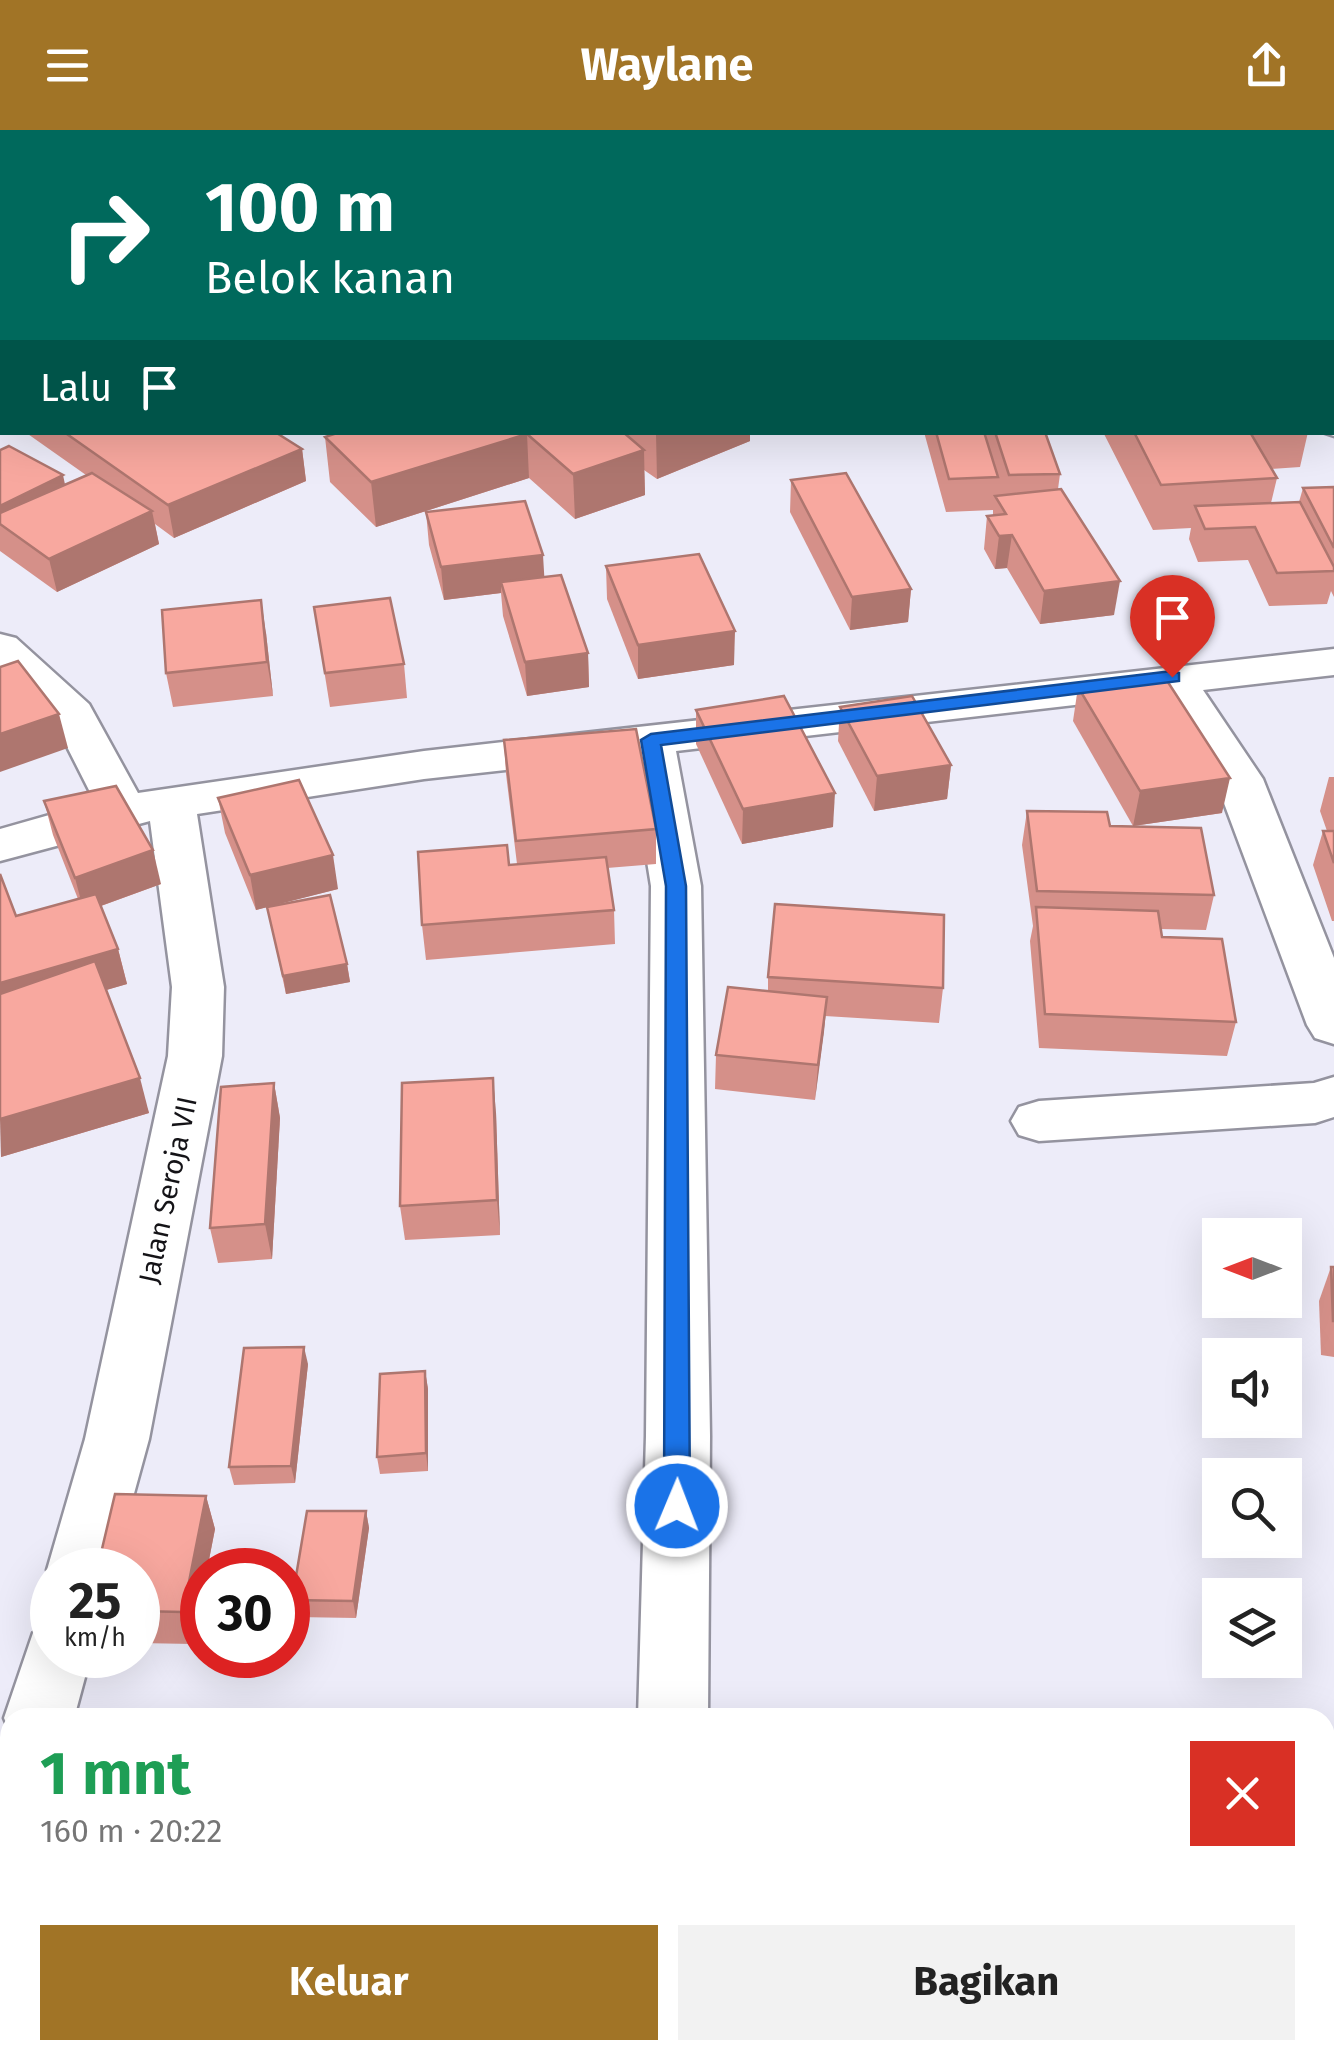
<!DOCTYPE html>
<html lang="id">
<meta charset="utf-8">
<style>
:root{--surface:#fff;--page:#f2f2f2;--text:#222;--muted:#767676;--accent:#a17426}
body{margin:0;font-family:"Fira Sans",sans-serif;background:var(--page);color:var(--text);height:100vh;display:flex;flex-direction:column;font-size:38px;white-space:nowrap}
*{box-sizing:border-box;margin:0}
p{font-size:32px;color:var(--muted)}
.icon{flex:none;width:55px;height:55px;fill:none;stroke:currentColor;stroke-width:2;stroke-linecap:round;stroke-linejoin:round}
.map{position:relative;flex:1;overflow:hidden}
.panel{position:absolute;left:0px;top:1578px;width:1335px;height:352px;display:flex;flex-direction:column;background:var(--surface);border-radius:30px 30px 0 0;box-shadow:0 10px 40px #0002}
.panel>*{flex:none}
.top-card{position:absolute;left:0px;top:0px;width:1335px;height:305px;box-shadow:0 10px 40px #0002;background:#00695c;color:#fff;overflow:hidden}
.needle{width:65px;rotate:270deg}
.fabs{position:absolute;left:1202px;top:1088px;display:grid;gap:20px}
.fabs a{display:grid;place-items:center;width:100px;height:100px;border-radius:0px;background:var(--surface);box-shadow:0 10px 40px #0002;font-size:50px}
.speed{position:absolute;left:30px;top:1418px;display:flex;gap:20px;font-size:50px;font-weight:700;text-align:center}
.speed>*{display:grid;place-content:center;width:130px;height:130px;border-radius:50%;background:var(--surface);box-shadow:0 10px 40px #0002;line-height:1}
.speed small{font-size:25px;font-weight:400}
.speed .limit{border:15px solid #d22;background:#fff;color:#111}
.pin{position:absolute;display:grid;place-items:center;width:85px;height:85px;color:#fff;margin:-102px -42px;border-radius:50% 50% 50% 0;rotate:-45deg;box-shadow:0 0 10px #0007}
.pin .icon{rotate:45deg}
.me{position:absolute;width:110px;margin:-55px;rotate:1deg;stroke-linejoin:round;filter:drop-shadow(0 0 8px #0008)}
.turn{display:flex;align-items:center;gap:35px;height:210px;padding:0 40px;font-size:45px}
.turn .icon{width:130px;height:130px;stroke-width:2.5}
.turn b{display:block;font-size:70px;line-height:85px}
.then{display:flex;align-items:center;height:95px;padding:0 40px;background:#0003;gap:20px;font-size:38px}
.round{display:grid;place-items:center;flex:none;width:105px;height:105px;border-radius:0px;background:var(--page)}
.overview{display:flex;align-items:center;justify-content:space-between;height:170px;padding:0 40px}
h1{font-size:60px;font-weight:700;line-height:75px;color:#1e9e55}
.primary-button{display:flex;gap:20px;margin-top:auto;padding:20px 40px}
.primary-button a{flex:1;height:115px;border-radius:0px;background:var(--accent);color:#fff;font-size:40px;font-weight:700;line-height:115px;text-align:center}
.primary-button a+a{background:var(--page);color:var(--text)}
header{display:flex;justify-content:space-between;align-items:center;height:130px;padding:0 40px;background:var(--accent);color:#fff;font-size:45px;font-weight:700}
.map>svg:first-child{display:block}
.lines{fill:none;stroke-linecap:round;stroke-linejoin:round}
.street-casing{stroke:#94939f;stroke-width:5}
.highway-casing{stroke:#94939f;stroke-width:5}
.street{fill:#fff;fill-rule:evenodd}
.highway{fill:#fff;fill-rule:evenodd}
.wall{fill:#d59089}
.shaded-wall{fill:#ae766f}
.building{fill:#f8a89f;stroke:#ae766f;stroke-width:2.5}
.route{fill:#1a73e8;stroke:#114b97;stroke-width:2.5}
.labels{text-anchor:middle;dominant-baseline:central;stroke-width:8;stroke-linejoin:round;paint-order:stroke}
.street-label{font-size:28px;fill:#141317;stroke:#fff}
</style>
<header><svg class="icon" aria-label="menu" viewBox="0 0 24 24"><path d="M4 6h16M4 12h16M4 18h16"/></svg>Waylane<svg class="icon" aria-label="share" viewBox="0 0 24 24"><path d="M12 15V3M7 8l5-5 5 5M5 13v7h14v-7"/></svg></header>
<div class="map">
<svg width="1334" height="1929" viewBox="0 0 1334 1929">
<rect width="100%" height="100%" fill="#edecf9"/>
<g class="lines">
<defs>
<g id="street">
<polygon points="1030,0 1063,0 1065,2 1032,2"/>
<polygon points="1332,281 1334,281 1334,306 1322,302 1332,302"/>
<polygon points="0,504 16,508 89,574 138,663 424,621 1334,519 1334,545 1203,560 1263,649 1334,828 1334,914 1315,908 1307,895 1215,649 1161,565 676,621 701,756 710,1306 708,1588 638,1588 646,1306 651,756 630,626 424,649 197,684 224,857 222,926 149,1309 113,1440 52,1440 52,1452 47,1440 85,1309 168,926 172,857 150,691 0,731 0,699 95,672 54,591 0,541"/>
<polygon points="1334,947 1334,987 1315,993 1039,1011 1019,1005 1011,991 1019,977 1039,971 1314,953"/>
<polygon points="52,1496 52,1525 91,1525 74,1588 10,1588 10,1602 4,1588 33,1503"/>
<polygon points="10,1658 10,1761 0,1765 0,1662"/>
<rect x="618" y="1920" width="78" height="9"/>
</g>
<polygon id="highway" points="2,58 2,78 0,79 0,59"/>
</defs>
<use href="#street" class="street-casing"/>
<use href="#highway" class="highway-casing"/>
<use href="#street" class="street"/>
<use href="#highway" class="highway"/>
</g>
<g class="wall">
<polygon points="373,0 450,0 450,2 377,2"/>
<polygon points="702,0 789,0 787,2 706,2"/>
<polygon points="1176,0 1334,0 1332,2 1245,2 1240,0"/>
<polygon points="1332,51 1334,51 1334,249 1332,250"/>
<polygon points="2,105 2,174 0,172 0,106"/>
<polygon points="2,244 2,287 0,285 0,245"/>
<polygon points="25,302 275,302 302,319 306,351 174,408 155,394 159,414 57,462 0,421 0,320 65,355 86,345"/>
<polygon points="340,302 750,302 750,311 657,349 644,340 645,365 575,389 529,348 376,397 330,352 325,307"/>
<polygon points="924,302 1045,302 1060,344 1058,359 1114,485 1040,494 1007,438 995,439 984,419 987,386 993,386 993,380 946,382"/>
<polygon points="1103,302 1308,302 1300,337 1271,339 1277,348 1271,373 1299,372 1303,358 1334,357 1334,467 1331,461 1327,474 1269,476 1248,430 1198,432 1189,409 1191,398 1153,400"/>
<polygon points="791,350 911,459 908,492 850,500 790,382"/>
<polygon points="426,382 544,447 588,523 589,557 527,566 503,486 501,463 444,470 429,415"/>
<polygon points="606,436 734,535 638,549 607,469"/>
<polygon points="314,477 404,534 407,568 330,577"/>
<polygon points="266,503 273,566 173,577 166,543"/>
<polygon points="1078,557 1222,683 1133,696 1073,591"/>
<polygon points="840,577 951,635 947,669 874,681 838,611"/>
<polygon points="696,580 833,697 742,714 696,614"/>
<polygon points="504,610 656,699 656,734 607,738 614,780 615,814 426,830 422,795 509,735 517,734 506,644"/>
<polygon points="1329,647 1334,647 1334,791 1332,791 1313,735 1323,701 1327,701 1320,681"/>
<polygon points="218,668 338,759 274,775 347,834 350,852 286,864 267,777 256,780 225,703"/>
<polygon points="44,671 161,754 101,776 118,819 127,854 106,860 149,983 1,1027 0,744 16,786 78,769 53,705"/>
<polygon points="1027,681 1110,696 1214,765 1206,800 1161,799 1162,807 1236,892 1227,926 1039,918 1030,811 1033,796 1022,715"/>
<polygon points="768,847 943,858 939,893 825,886 815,970 715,959 716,925 768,861"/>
<polygon points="274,953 280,988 272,1129 218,1133 210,1098"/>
<polygon points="496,983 500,1105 405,1110 400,1076"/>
<polygon points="1331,1137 1334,1137 1334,1227 1321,1225 1319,1171"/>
<polygon points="308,1234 295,1353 234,1355 229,1337"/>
<polygon points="425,1241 428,1259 428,1341 380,1344 377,1327"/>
<polygon points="206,1366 215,1399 207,1440 202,1440 193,1514 138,1513 138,1440"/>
<polygon points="366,1381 369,1398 356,1488 296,1487 292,1470"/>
</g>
<g class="shaded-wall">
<polygon points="52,0 77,0 70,2 52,2"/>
<rect x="409" y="0" width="41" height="2"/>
<polygon points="756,0 789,0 787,2 750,2"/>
<polygon points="1289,0 1334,0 1334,8 1332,9 1332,2 1289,2"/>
<polygon points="2,9 2,26 0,26 0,10"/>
<polygon points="660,302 750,302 750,311 657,349 656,304"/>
<polygon points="527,304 529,348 376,397 371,352"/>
<polygon points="302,319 306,351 174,408 168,375"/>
<polygon points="644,320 645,365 575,389 573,344"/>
<polygon points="63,345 70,378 0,388 0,376"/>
<polygon points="152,381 159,414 57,462 49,429"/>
<polygon points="1012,405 1007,438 995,439 999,406"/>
<polygon points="543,425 545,458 501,452 501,463 444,470 441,437"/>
<polygon points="1120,451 1114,485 1040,494 1044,461"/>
<polygon points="911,459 908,492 850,500 852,467"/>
<polygon points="261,470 266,503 273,566 267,532"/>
<polygon points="735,501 734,535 638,549 638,515"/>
<polygon points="588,523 589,557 527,566 525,532"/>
<polygon points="59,584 68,618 0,642 0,604"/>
<polygon points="951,635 947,669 874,681 877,646"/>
<polygon points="1230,648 1222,683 1133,696 1140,661"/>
<polygon points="835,663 833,697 742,714 743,679"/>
<polygon points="153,720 161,754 84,782 75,748"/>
<polygon points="333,725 338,759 256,780 250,745"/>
<polygon points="118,819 127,854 0,891 0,853"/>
<polygon points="347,834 350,852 286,864 283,846"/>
<polygon points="827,867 824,902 815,970 818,935"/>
<polygon points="140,948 149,983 1,1027 0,989"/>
<polygon points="493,948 496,983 500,1105 497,1070"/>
<polygon points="274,953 280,988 272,1129 265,1094"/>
<polygon points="304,1217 308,1234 295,1353 291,1336"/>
<polygon points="425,1241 428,1259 428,1341 426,1323"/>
<polygon points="206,1366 215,1399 207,1440 202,1440 202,1464 193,1514 183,1482"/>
<polygon points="366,1381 369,1398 356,1488 353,1471"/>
</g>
<g class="building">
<polygon points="0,0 17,0 22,2 2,2 2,9 0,10"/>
<polygon points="736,0 756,0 750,2 742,2"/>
<polygon points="1176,0 1240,0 1242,2 1136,2"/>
<polygon points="1332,72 1334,74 1334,101 1332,102"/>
<polygon points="2,105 2,147 0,146 0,106"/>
<rect x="1332" y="128" width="2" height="28"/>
<rect x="1332" y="162" width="2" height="30"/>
<rect x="1332" y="209" width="2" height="24"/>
<polygon points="2,244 2,260 0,258 0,245"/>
<polygon points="64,302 275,302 302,319 168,375"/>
<polygon points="340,302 623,302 644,320 573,344 527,304 371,352 325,307"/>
<polygon points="936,302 984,302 998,347 949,349"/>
<polygon points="995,302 1045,302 1060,344 1009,345"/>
<polygon points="1134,302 1250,302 1277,348 1161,355"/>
<polygon points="9,316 63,345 0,376 0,320"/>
<polygon points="92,343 152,381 49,429 0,394 0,383"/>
<polygon points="846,343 911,459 852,467 791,350"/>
<polygon points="1334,357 1334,418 1303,358"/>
<polygon points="1061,359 1120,451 1044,461 1012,405 999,406 987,386 1006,384 995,366"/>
<polygon points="525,371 543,425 441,437 426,382"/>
<polygon points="1300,372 1334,437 1334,441 1277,443 1255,397 1205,399 1195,376"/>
<polygon points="699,424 735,501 638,515 606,436"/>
<polygon points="561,445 588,523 525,532 501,452"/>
<polygon points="390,468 404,534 325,543 314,477"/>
<polygon points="261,470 267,532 166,543 162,480"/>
<polygon points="18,531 59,584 0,604 0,537"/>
<polygon points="1164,546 1230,648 1140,661 1078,557"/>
<polygon points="784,566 835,663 743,679 696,580"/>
<polygon points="912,566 951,635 877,646 840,577"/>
<polygon points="636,599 656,699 516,711 504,610"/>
<polygon points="299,650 333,725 250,745 218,668"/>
<polygon points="116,656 153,720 75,748 44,671"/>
<polygon points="1027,681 1107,682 1110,696 1201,698 1214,765 1037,761"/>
<polygon points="1323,701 1334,701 1334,733"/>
<polygon points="507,715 509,735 606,727 614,780 422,795 418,722"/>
<polygon points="0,744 16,786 96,764 118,819 0,853"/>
<polygon points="330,765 347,834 283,846 267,777"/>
<polygon points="775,774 944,785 943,858 768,847"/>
<polygon points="1036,777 1158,781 1162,807 1222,809 1236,892 1045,884"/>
<polygon points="95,831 140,948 0,989 0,864"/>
<polygon points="728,857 827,867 818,935 716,925"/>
<polygon points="493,948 497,1070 400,1076 402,953"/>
<polygon points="274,953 265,1094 210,1098 221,957"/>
<polygon points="1331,1137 1334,1137 1334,1191 1333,1191"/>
<polygon points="304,1217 291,1336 229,1337 244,1218"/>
<polygon points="425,1241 426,1323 377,1327 380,1244"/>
<polygon points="115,1364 206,1366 183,1482 138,1481 138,1440 97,1440"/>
<polygon points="307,1381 366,1381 353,1471 292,1470"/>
</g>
<polygon class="route" points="1172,541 1179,543 1179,551 661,615 686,756 690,1376 687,1384 667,1384 664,1376 666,756 641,610 651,604"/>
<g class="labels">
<g class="street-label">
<text transform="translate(168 1060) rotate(-78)">Jalan Seroja VII</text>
</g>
</g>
</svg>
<div class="fabs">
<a><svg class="needle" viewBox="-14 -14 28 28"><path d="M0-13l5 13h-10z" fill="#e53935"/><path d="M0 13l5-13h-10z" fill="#767676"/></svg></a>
<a><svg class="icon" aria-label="sound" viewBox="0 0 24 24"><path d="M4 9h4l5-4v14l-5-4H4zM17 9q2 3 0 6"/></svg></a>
<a><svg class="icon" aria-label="search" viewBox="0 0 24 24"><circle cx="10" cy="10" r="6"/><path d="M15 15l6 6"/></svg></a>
<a><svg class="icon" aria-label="layers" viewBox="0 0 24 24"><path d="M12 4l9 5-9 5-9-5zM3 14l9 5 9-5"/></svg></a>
</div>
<div class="speed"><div>25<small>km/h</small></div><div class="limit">30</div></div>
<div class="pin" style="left:1172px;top:547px;background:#d93025"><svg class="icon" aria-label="arrive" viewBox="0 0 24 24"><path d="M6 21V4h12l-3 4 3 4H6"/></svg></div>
<svg class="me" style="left:677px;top:1376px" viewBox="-20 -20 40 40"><circle r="17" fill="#1a73e8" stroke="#fff" stroke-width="3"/><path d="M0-11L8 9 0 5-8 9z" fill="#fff"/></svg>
<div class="top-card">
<div class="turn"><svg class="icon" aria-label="right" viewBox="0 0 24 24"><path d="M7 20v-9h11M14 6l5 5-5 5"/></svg><div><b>100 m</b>Belok kanan</div></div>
<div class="then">Lalu<svg class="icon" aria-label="arrive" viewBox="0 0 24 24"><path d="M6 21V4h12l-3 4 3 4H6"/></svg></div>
</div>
<section class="panel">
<div class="overview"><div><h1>1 mnt</h1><p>160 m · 20:22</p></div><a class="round" style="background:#d93025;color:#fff"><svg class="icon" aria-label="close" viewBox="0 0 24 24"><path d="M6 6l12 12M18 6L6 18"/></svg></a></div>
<div class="primary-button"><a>Keluar</a><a>Bagikan</a></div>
</section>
</div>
